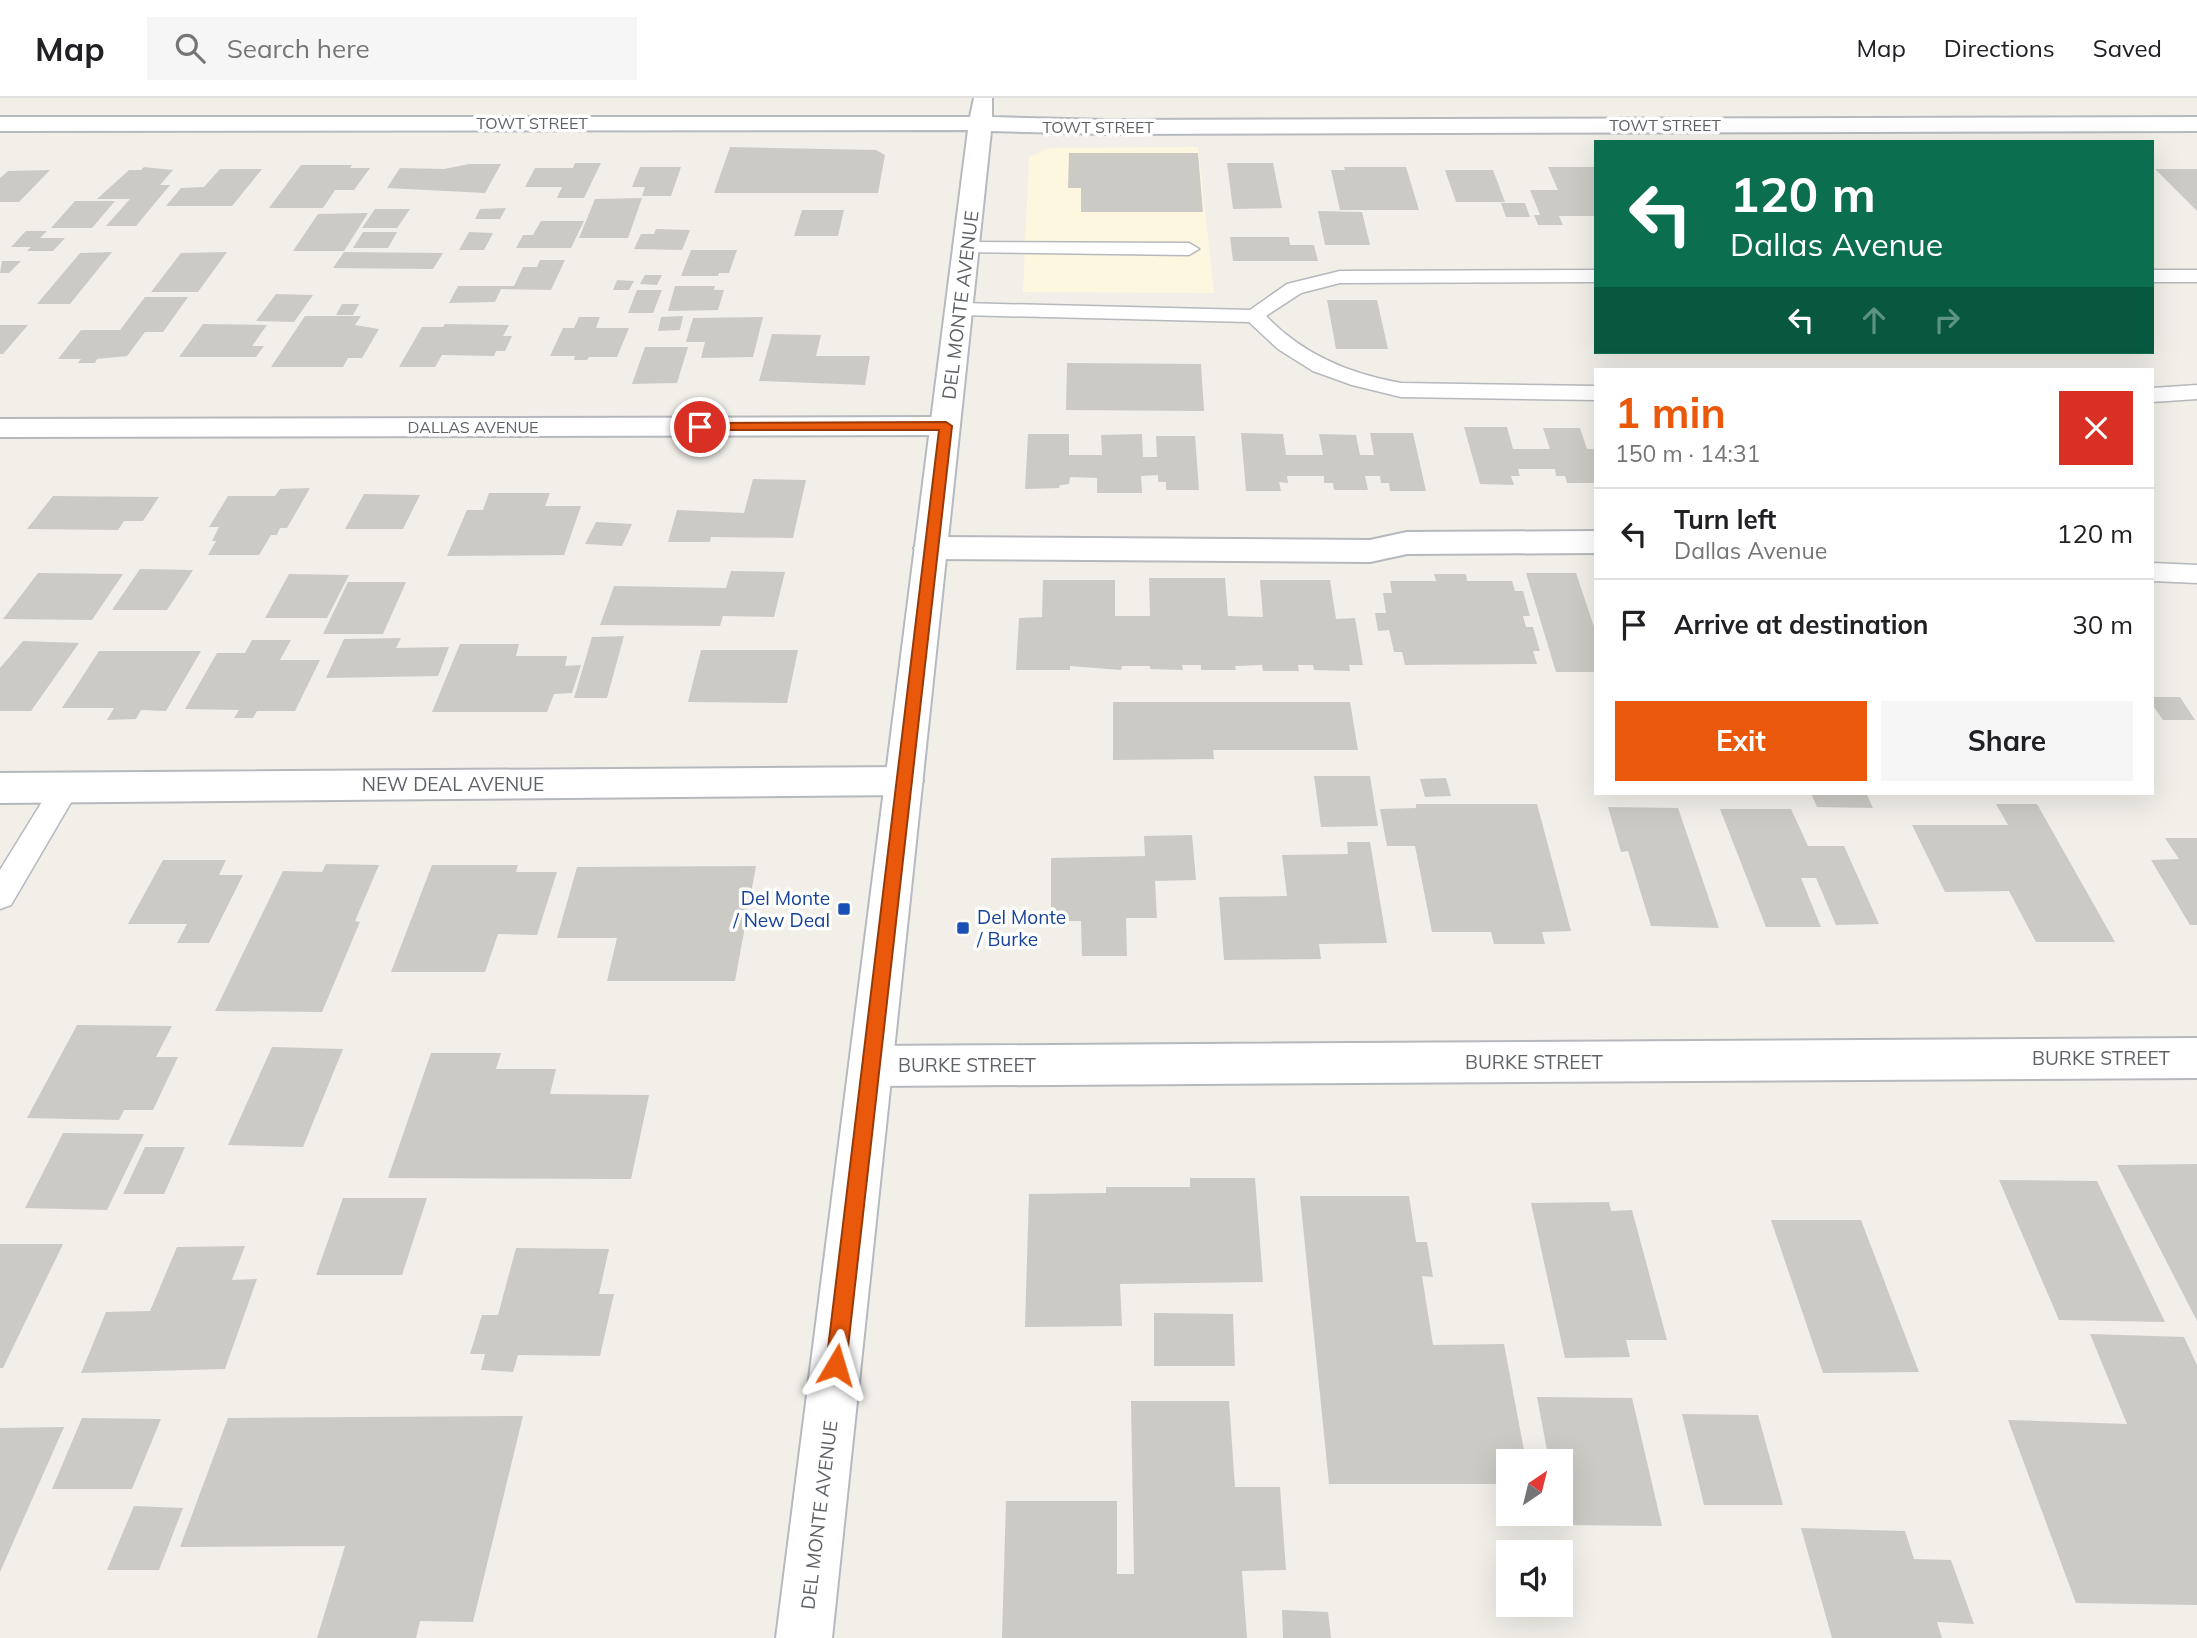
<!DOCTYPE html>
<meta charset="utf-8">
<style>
:root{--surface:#fff;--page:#f6f6f6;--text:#202124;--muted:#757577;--line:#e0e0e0;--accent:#ea580c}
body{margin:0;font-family:Mulish,sans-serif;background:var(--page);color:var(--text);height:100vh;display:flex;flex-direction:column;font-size:26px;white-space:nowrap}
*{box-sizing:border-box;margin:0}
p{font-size:23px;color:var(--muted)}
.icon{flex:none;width:38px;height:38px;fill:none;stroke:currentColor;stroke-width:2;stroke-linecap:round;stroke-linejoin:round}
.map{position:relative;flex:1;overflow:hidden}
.side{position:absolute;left:1594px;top:270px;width:560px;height:427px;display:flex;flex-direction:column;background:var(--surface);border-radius:0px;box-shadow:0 7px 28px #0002}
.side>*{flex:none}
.guide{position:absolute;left:1594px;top:42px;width:560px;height:214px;border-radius:0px;box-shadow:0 7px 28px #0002;background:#0b6e4f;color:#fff;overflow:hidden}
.needle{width:46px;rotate:35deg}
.controls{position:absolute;left:1496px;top:1351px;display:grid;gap:14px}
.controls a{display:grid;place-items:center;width:77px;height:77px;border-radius:0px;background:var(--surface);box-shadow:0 7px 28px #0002;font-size:35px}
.pin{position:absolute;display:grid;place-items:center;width:60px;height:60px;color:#fff;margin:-30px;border:4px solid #fff;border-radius:50%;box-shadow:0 2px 7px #0007}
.me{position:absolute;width:77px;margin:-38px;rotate:7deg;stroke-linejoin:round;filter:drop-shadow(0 0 5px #0008)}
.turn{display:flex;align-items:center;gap:24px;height:147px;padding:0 21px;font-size:32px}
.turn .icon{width:91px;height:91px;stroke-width:2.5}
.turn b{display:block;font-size:49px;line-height:60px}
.lanes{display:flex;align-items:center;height:66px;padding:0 21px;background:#0003;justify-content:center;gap:35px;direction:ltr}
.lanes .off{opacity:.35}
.round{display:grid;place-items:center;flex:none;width:74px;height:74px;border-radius:0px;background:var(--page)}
.overview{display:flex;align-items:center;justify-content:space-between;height:119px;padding:0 21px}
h1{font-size:42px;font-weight:700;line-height:52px;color:var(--accent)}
.cta{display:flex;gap:14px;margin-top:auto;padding:14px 21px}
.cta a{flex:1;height:80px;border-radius:0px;background:var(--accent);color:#fff;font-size:28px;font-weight:700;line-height:80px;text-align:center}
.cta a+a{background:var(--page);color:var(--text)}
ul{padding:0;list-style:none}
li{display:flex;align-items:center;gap:21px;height:91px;padding:0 21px;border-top:2px solid var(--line)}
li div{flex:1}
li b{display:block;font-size:26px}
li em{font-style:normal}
header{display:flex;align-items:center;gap:42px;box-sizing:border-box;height:98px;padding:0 35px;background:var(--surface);border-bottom:2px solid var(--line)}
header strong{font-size:33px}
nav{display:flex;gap:38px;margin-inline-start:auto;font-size:24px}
.search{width:490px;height:63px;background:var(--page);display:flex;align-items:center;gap:18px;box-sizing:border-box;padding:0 24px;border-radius:0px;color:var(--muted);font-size:26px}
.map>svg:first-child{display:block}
.commercial{fill:#fef7e0}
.building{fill:#cccac5}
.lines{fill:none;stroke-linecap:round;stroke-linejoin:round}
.lane-casing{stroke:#b5b8bc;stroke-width:3}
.street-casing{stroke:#b5b8bc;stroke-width:4}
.secondary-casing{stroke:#b6babf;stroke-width:4}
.lane{fill:#fff;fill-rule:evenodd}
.street{fill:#fff;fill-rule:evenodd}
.secondary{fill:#fff;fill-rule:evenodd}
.route{fill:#ea580c;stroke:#983908;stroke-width:2}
.transit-dot{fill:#1a4fb4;stroke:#fff;stroke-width:2.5}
.labels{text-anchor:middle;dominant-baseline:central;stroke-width:7;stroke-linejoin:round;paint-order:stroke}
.far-street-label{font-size:16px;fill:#5f6368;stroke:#fff}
.street-label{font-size:19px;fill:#5f6368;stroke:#fff}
.transit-label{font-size:19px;fill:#164399;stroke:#fff;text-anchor:end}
</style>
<header>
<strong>Map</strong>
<div class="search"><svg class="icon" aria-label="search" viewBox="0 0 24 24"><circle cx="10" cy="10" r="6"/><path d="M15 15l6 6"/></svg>Search here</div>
<nav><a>Map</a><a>Directions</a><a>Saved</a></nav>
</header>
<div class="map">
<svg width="2197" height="1540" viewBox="0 0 2197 1540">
<rect width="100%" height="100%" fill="#f1efe8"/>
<polygon class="commercial" points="1198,49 1214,195 1023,194 1029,59 1050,50"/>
<g class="building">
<polygon points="730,49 876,52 885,57 878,95 714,95"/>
<polygon points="1069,55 1198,55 1203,114 1081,114 1081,90 1068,90"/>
<polygon points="575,65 601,65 584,100 557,100 562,89 525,89 535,70 573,70"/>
<polygon points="1227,65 1273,65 1282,110 1233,111"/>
<polygon points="469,66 501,66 485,95 387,90 400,70 444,71"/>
<polygon points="301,67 352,67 350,70 370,70 354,92 335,92 323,110 269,110"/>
<polygon points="144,69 173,72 160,87 170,87 136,128 106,128 130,101 97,101 129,72 141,72"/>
<polygon points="640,69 681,69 671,98 642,98 645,89 632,89"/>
<polygon points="1344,69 1406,69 1419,112 1340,112 1331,72 1345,72"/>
<polygon points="1548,69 1596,69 1596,118 1559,118 1563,127 1538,127 1534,117 1540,117 1530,92 1558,92"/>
<polygon points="220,71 262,71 232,108 166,108 181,90 204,89"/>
<polygon points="2155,71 2197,71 2197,113"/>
<polygon points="50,72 19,104 0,104 0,80 8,73"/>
<polygon points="1445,72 1493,72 1505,104 1456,104"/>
<polygon points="642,100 628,140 579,140 595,101"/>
<polygon points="75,103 115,103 92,130 51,130"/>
<polygon points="1501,105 1525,105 1530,119 1506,119"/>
<polygon points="506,110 500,121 475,121 480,111"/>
<polygon points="375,111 410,111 397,130 362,130"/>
<polygon points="802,112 844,112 838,138 794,138"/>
<polygon points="1318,113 1362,114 1370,147 1325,147"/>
<polygon points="368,115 344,153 293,153 318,116"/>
<polygon points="541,123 584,123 571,150 516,150 523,137 533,137"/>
<polygon points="656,131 690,132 682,152 634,151 641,136 654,136"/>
<polygon points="26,133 47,133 40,140 65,140 53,153 27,153 31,149 11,149"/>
<polygon points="363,134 397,134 388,150 353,150"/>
<polygon points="469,134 493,135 484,152 459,152"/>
<polygon points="1230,139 1289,139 1290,147 1314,147 1318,163 1233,163"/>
<polygon points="691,152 737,152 729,175 719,175 718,178 681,178"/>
<polygon points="112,154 70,206 37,206 80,155"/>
<polygon points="227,154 198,194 151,194 181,155"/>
<polygon points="344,154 443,155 433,171 333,170"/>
<polygon points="540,162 565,162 551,192 501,191 495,204 449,205 458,188 514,188 523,169 537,169"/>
<polygon points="2,163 21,163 9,175 0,175"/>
<polygon points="645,177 662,177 657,187 640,186"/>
<polygon points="617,182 634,183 629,192 613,192"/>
<polygon points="675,188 715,188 714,192 724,192 718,212 668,213"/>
<polygon points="637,192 662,192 653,215 628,215"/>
<polygon points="276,196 313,197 294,224 256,223"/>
<polygon points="145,199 188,199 163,234 145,234 127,258 97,261 95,265 78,265 81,261 58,261 81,232 120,232"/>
<polygon points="1327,202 1377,202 1388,251 1336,251"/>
<polygon points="342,206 359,206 353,217 336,217"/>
<polygon points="305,218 361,218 355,227 379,231 362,260 348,260 343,269 271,269"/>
<polygon points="683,218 680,232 658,233 661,219"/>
<polygon points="579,219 600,219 596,230 629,230 617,259 589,259 587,262 574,262 575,258 550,258 563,230 574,230"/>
<polygon points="763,219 753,259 701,260 705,244 686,244 693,220"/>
<polygon points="203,226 267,227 252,248 264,248 256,259 179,259"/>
<polygon points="445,226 509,227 503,238 512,238 505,253 496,253 494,258 442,257 435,269 399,269 422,229 443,229"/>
<polygon points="0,227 28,227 3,256 0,256"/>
<polygon points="772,236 821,237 816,258 870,258 865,287 759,283"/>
<polygon points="645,249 688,249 677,285 632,286"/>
<polygon points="1067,265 1201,266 1204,313 1066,312"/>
<polygon points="1464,329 1507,329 1513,351 1550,351 1543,330 1580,330 1587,351 1596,351 1596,385 1567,385 1565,378 1556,378 1555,371 1518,371 1520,378 1511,378 1514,387 1480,386"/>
<polygon points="1241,335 1283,336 1286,357 1323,357 1319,336 1356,337 1360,357 1374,357 1370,335 1413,335 1426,393 1390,393 1389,385 1381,385 1380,378 1365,378 1368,392 1334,392 1333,385 1324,385 1324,378 1287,378 1288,385 1279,384 1281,393 1246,393"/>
<polygon points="1028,336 1069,336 1069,357 1102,357 1101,337 1142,336 1143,359 1157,359 1156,338 1195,338 1199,392 1166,392 1166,384 1158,384 1158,377 1141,378 1142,395 1097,395 1097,380 1070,379 1069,386 1060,387 1059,390 1025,391"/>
<polygon points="753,381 806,382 793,440 711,439 710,444 668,444 677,412 744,415"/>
<polygon points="310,390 287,430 280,430 277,437 271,437 259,457 208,457 216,443 212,443 219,429 209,429 228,398 275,398 280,391"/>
<polygon points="489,395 550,395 545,408 581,408 564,457 447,458 467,412 483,412"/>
<polygon points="364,396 420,397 403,431 345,431"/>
<polygon points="53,398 159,399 143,423 124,423 118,432 27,431"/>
<polygon points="596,424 632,426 622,448 585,446"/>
<polygon points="140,471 193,472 167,512 112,512"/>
<polygon points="731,473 785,474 774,519 723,518 720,528 600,527 614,488 726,490"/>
<polygon points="38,475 123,476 92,522 3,521"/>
<polygon points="1526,475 1576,475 1596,535 1596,574 1556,574"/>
<polygon points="289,476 349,477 327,520 265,520"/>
<polygon points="1434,476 1466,476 1467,483 1512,483 1515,493 1523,493 1530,518 1523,518 1526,529 1533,529 1540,553 1533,553 1537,566 1405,567 1402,554 1394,554 1389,532 1378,533 1375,515 1386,515 1383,495 1392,495 1390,483 1436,483"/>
<polygon points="1149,480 1225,480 1228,518 1263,519 1260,482 1330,482 1336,521 1355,520 1363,567 1349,567 1350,573 1314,572 1313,567 1298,567 1299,573 1263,573 1262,567 1235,568 1236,572 1201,572 1201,567 1182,567 1183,572 1150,571 1150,568 1122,568 1121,572 1070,568 1070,572 1016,572 1019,520 1042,519 1043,482 1115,482 1115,518 1150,518"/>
<polygon points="348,484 406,484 383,536 323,536"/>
<polygon points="624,538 607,600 574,600 592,539"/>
<polygon points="401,540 396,550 449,549 438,578 326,580 344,541"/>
<polygon points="252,542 291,542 280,562 320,562 295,613 257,613 253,620 234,620 239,612 185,611 217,555 245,555"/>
<polygon points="23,543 79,545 31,613 0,613 0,570"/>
<polygon points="460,546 519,546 516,558 567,558 565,568 581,567 572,595 554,596 547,614 432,614"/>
<polygon points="701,552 798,552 787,605 688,604"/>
<polygon points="99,553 201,553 166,613 141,612 136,621 107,622 114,610 62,610"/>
<polygon points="2152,599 2180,599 2195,622 2163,622 2152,606"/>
<polygon points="1113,604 1350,604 1358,652 1213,652 1214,661 1113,662"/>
<polygon points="1314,678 1370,678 1378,728 1321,729"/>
<polygon points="1446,680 1451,698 1425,699 1420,681"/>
<polygon points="1811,695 1866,695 1873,710 1817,709"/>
<polygon points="1416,706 1537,706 1571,833 1542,834 1545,846 1494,846 1491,834 1432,834 1415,748 1387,748 1380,711 1416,710"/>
<polygon points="1996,706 2037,706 2115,844 2036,844 2009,793 1945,794 1912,727 2008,727"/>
<polygon points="1608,709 1678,710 1719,830 1651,828 1628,753 1621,754"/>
<polygon points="1720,711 1791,711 1808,748 1844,748 1879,826 1836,827 1816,780 1801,780 1821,829 1766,829"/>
<polygon points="1192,737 1196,782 1155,783 1157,820 1126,820 1127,858 1082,858 1081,823 1051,823 1051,760 1145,758 1144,738"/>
<polygon points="2165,740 2197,740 2197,827 2190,827 2151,762 2179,761"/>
<polygon points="1347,744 1370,744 1387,845 1319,846 1321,861 1224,862 1219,799 1287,798 1282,757 1348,756"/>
<polygon points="163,762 226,762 219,777 243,777 209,845 177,845 187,826 128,826"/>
<polygon points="326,766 379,767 355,823 360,824 322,914 215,913 283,773 322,774"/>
<polygon points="432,767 518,767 516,774 557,774 537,837 498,836 485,874 391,874"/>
<polygon points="756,768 735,883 607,883 617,840 557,840 577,769"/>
<polygon points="77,927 172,928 156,959 178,959 153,1012 124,1012 119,1022 27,1020"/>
<polygon points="272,949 343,951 303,1049 228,1047"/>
<polygon points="431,955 501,955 496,971 556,971 550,996 649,997 631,1081 388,1080"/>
<polygon points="63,1035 144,1036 107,1112 25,1110"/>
<polygon points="145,1049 185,1049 164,1096 123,1096"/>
<polygon points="2197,1066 2197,1223 2117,1067"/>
<polygon points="1190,1080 1255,1080 1263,1184 1120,1186 1122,1228 1025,1229 1029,1096 1106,1095 1106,1089 1190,1089"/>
<polygon points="1999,1082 2097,1083 2165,1224 2059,1222"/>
<polygon points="1300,1098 1409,1098 1416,1144 1427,1144 1433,1179 1422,1178 1433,1247 1504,1246 1526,1363 1508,1363 1508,1386 1329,1386"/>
<polygon points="343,1100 427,1100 402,1177 316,1177"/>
<polygon points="1609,1104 1611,1113 1632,1112 1667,1242 1626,1242 1630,1259 1565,1260 1531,1105"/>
<polygon points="1771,1122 1861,1122 1919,1274 1823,1275"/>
<polygon points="0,1146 63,1146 3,1270 0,1270"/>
<polygon points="245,1148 232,1182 257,1181 225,1271 81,1275 106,1214 150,1213 177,1149"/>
<polygon points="516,1150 609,1151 599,1196 614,1196 600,1258 518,1257 513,1274 481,1272 485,1256 470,1256 482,1217 498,1217"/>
<polygon points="1154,1215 1233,1216 1235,1268 1154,1268"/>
<polygon points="2090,1236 2184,1239 2197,1267 2197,1507 2076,1505 2008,1322 2127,1326"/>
<polygon points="1537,1299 1632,1300 1662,1428 1561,1427 1561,1363 1549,1363"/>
<polygon points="1131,1303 1229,1303 1235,1389 1280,1389 1286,1472 1242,1473 1247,1540 1002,1540 1006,1403 1117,1403 1117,1476 1134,1476"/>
<polygon points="1682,1316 1758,1317 1783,1407 1704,1407"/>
<polygon points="523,1318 473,1524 420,1523 416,1540 317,1540 345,1448 180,1449 228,1320"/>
<polygon points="82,1320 161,1321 132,1391 52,1391"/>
<polygon points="64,1329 0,1474 0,1330"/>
<polygon points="134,1408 183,1410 159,1472 107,1472"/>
<polygon points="1801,1430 1905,1433 1914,1461 1951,1462 1974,1526 1937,1524 1942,1540 1832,1540"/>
<polygon points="1282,1512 1328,1514 1331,1540 1283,1540"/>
</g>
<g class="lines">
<defs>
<g id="lane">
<polygon points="967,144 1189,145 1199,151 1189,157 960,154 957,150"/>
<path d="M 1596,172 L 1596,184 L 1340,185 L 1301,195 L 1266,218 C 1303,257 1350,276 1401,285 L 1596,288 L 1596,302 L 1401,299 L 1352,287 L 1313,273 L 1278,251 L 1249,224 L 961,217 L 951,211 L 961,205 L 1250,212 L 1287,186 L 1340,173 Z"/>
<rect x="2152" y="172" width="45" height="12"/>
<polygon points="2197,287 2197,301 2152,304 2152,290"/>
<polygon points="2152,465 2197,467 2197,485 2152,483"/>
<polygon points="66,678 76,681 80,689 11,807 0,811 0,772 56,681"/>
</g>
<g id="street">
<polygon points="946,319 956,322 960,328 956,334 946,337 0,339 0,321"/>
<polygon points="1596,433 1596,455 1407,456 1370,464 930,461 919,458 914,450 919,442 930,439 1370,442 1407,434"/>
<polygon points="905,669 918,673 923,683 918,693 905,697 0,705 0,675"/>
<polygon points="2197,940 2197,980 871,988 856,982 850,968 856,954 871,948"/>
</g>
<polygon id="secondary" points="974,0 992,0 992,19 1107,22 2197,19 2197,33 1107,36 991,33 832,1540 776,1540 968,32 0,33 0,19 970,19"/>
</defs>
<use href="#lane" class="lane-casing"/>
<use href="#street" class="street-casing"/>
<use href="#secondary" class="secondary-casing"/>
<use href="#lane" class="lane"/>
<use href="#street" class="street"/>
<use href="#secondary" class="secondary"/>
</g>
<polygon class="route" points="946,324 952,328 846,1267 843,1275 836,1278 829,1275 826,1267 939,332 700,332 694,329 700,325"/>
<g class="transit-dot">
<rect x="837" y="804" width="14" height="14" rx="3.5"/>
<rect x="956" y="823" width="14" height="14" rx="3.5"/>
</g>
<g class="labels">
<g class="far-street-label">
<text x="532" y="25">TOWT STREET</text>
<text x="1665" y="27">TOWT STREET</text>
<text x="1098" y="29">TOWT STREET</text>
<text x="473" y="329">DALLAS AVENUE</text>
</g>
<g class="street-label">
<text transform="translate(960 207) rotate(-83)">DEL MONTE AVENUE</text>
<text x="453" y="686">NEW DEAL AVENUE</text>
<text x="2101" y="960">BURKE STREET</text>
<text x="1534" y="964">BURKE STREET</text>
<text x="967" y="967">BURKE STREET</text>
<text transform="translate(819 1417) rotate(-83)">DEL MONTE AVENUE</text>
</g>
<g class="transit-label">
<text x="830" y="800">Del Monte<tspan x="830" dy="22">/ New Deal</tspan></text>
<text x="977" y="819" text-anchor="start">Del Monte<tspan x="977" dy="22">/ Burke</tspan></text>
</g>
</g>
</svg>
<div class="controls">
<a><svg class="needle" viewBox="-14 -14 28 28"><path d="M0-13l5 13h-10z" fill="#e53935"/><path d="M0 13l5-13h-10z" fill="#757577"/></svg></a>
<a><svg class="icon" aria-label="sound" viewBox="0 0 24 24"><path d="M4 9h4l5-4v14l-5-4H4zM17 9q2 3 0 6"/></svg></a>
</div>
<div class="pin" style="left:700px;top:329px;background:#d93025"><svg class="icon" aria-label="arrive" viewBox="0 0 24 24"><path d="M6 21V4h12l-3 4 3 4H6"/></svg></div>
<svg class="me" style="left:836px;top:1267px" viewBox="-20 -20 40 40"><path d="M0-17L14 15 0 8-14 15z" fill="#ea580c" stroke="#fff" stroke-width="4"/></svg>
<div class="guide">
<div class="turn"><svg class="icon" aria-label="left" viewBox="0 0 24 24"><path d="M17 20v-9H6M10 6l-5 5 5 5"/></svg><div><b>120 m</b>Dallas Avenue</div></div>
<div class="lanes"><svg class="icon" aria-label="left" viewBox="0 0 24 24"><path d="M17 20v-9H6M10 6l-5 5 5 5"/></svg><svg class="icon off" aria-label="ahead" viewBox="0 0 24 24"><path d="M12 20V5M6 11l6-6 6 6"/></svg><svg class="icon off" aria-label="right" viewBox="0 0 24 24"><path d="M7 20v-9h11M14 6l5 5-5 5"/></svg></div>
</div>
<section class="side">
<div class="overview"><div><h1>1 min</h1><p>150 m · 14:31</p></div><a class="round" style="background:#d93025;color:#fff"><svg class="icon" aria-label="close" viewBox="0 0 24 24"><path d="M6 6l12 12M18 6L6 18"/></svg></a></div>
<ul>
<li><svg class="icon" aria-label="left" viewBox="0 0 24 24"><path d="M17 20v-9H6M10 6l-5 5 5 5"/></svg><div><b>Turn left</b><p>Dallas Avenue</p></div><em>120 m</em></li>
<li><svg class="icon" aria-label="arrive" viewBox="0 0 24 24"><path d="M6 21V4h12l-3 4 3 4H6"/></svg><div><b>Arrive at destination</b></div><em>30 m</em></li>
</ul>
<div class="cta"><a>Exit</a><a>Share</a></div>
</section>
</div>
